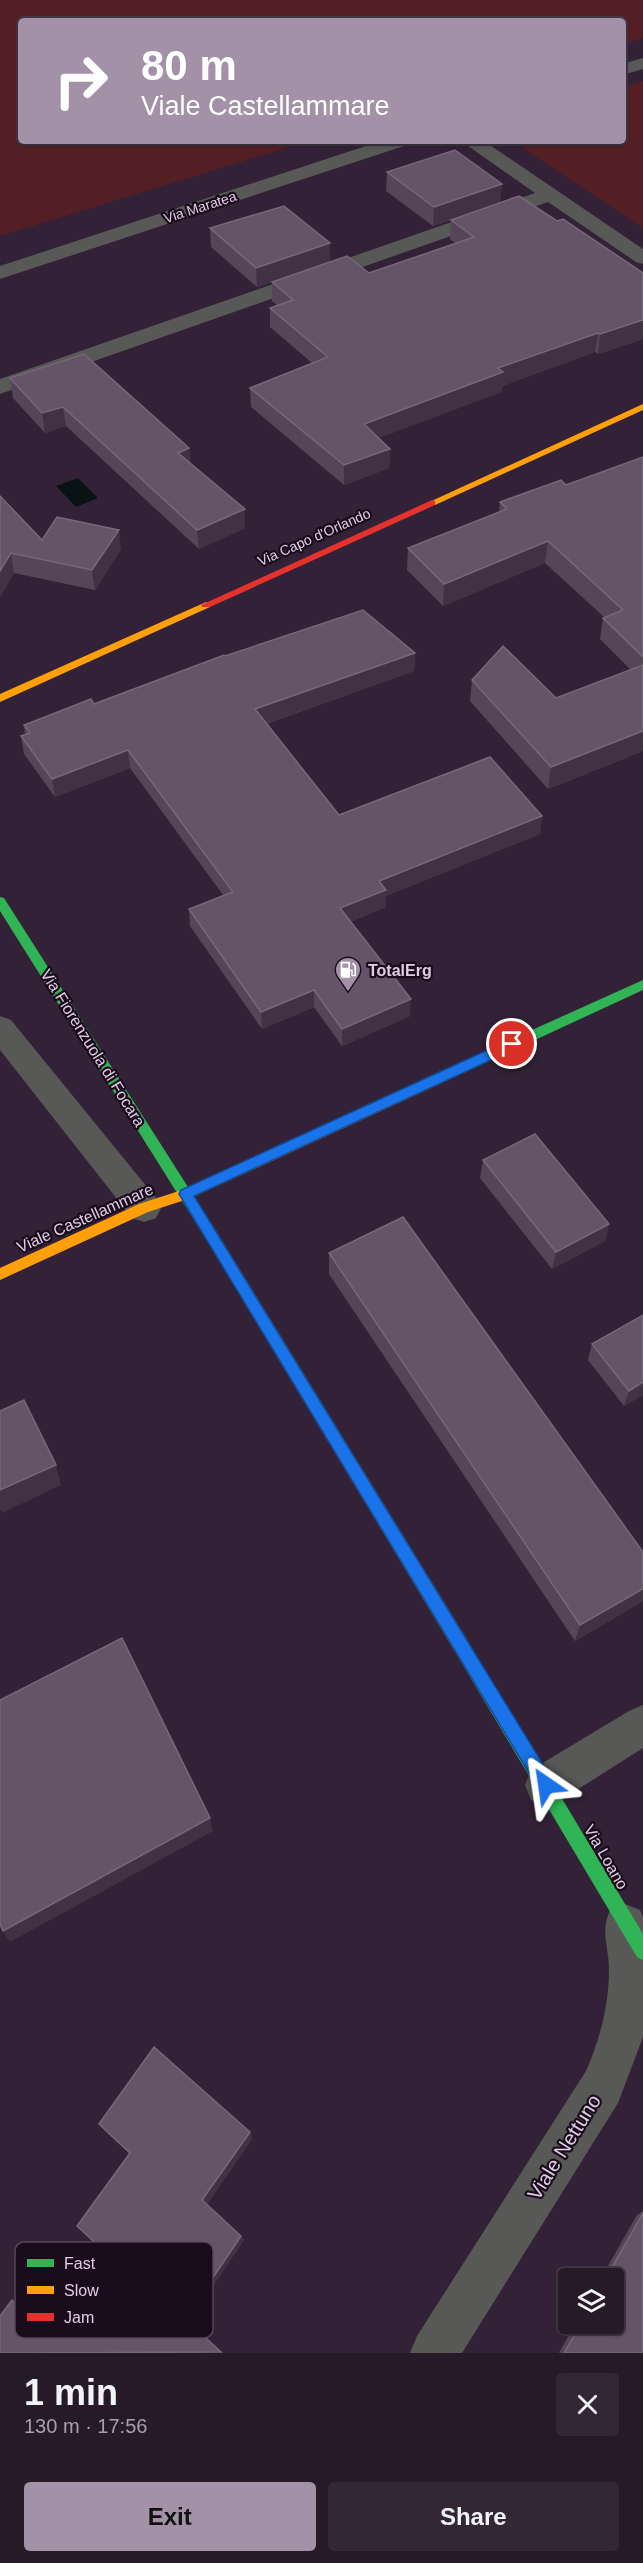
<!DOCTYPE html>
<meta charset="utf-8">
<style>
:root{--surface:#261a29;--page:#322735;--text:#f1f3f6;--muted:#a4a1a8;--line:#423846;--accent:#a391a7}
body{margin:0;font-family:Helvetica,sans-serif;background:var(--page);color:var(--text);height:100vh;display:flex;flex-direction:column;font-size:22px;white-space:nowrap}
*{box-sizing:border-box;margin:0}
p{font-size:20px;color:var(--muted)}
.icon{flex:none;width:33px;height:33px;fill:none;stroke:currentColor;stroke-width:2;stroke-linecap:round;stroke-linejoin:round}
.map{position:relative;height:2353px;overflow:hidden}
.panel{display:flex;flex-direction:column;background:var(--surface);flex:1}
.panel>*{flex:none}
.banner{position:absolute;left:18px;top:18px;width:608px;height:126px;border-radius:6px;box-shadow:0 2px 4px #0004,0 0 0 2px var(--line);background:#a391a7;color:#fff;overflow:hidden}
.controls{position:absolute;left:558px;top:2268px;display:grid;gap:12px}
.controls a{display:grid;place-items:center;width:66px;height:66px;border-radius:6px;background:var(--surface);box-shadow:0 2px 4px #0004,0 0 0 2px var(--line);font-size:30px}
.pin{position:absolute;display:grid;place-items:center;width:51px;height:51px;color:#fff;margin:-26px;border:3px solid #fff;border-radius:50%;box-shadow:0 2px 6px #0007}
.me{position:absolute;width:66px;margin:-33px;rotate:328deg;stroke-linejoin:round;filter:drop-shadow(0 0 4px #0008)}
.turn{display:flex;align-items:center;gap:21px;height:126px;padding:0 24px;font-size:27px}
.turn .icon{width:78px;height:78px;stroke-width:2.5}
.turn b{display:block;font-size:42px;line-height:51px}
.round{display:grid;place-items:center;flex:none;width:63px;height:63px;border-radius:6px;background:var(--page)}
.head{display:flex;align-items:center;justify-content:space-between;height:102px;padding:0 24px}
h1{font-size:36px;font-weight:800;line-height:45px}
.cta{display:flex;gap:12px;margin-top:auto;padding:12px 24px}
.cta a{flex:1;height:69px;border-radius:6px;background:var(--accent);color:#111;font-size:24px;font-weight:800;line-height:69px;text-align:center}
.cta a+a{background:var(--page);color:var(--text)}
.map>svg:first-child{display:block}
.green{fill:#541f24}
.water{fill:#091316}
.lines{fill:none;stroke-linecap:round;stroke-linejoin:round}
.street{fill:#585857;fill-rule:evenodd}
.fast{fill:#30b455;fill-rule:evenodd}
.slow{fill:#ff9f0a;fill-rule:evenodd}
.jam{fill:#e5322d;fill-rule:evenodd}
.wall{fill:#564559}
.shaded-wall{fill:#423145}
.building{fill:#655468;stroke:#78677c;stroke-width:1.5}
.route{fill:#1a73e8;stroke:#114b97;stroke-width:1.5}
.labels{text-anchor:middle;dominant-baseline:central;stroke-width:4.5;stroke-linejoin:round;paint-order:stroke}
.far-street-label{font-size:14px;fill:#e0cde4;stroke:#190b1b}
.poi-label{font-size:16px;font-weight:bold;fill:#e0cde4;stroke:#190b1b;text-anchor:start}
.street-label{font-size:16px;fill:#e0cde4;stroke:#190b1b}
.near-street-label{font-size:20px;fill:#e0cde4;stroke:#190b1b}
.key{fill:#190b1b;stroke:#554557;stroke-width:1.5}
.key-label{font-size:16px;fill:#e0cde4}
</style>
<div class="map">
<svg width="643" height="2353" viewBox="0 0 643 2353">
<rect width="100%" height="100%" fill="#332237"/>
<g class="green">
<polygon points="0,0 643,0 643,38 623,44 622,21 21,21 21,141 309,141 0,236"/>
<polygon points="643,81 643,228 512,141 622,141 623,87"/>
</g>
<polygon class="water" points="78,478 98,498 76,507 56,486"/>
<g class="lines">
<g class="street">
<polygon points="643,58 643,69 622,75 622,64"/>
<polygon points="381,141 410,141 407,145 0,279 0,266"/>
<polygon points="461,141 484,141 643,249 643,264 636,262 548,202 0,394 0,379 535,193"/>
<polygon points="0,1016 11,1020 156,1198 161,1208 156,1218 144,1222 132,1218 0,1050"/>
<polygon points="643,1705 643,1748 561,1800 546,1806 531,1800 525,1785 531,1770 629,1711"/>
<path d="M 625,1904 L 640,1910 L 643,1917 L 643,2037 L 618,2103 L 462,2353 L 410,2353 L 417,2336 L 586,2071 C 600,2039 609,2005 609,1970 C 609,1946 600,1933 610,1910 Z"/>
</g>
<g class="fast">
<polygon points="0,897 4,898 216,1231 218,1235 216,1239 211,1241 206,1239 0,911"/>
<polygon points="643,980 643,990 431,1088 421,1088 420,1084 421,1080"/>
<polygon points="460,1636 466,1638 643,1934 643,1960 637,1957 454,1650 452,1644 454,1638"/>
</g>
<g class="slow">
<polygon points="643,404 643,410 435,505 427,503"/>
<polygon points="206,602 211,605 210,607 0,702 0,694"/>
<polygon points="426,1079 431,1080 432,1084 431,1088 191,1198 148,1212 0,1280 0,1268 139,1204 182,1190"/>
<polygon points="211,1229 216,1231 466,1638 468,1644 466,1650 460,1652 454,1650 206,1239 204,1235 206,1231"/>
</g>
<polygon class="jam" points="432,500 435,501 435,505 210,607 202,607 201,605"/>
</g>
<g class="wall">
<polygon points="387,172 502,184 500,202 557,221 643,273 643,339 598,354 595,352 502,386 501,392 378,438 390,449 389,468 344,485 251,407 250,388 312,363 270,327 270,308 277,305 272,301 272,282 257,287 211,247 210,228 330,261 369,273 456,244 450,239 451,220 433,226 386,191"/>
<polygon points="10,378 189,448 190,463 245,509 245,528 199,549 66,426 45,433 13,398"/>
<polygon points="643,457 643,751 548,789 470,701 472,680 556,698 631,670 600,639 603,618 604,617 545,563 443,606 407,570 408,548 499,512 500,502 566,485"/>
<polygon points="0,496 42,540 121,549 95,590 14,573 0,597"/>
<polygon points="415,653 414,671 266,724 339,815 542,816 540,834 386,896 386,907 350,922 410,1016 342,1046 314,1007 262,1029 190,926 189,909 223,895 130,768 55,797 24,754 21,736 25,735 24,725 94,704 225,656"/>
<polygon points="483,1160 609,1224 605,1241 552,1269 480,1178"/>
<polygon points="329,1253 643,1552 643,1601 575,1641 329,1274"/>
<polygon points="592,1344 643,1395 624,1406 588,1360"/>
<polygon points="99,2124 252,2139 207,2204 244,2240 189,2321 0,2353 21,2303 54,2333 108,2255 130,2154 105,2131"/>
<polygon points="643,2211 643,2353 559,2353 575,2324 614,2324 614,2278 601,2278 637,2215"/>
</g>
<g class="shaded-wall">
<polygon points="502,184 500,203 433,226 434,207"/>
<polygon points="330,243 330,262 257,287 256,268"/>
<polygon points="643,320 643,339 598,354 600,334"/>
<polygon points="598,333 595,352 502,386 501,392 363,444 364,424 498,368"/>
<polygon points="63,407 66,426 45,433 42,413"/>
<polygon points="189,448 190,468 178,453"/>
<polygon points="390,449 389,468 344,485 344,465"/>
<polygon points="245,509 245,528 199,549 197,530"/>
<polygon points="119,530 121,549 95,590 92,570"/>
<polygon points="548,541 545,563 443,606 444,584"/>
<polygon points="11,553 14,573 0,597 0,571"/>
<polygon points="415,653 414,671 256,727 255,709"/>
<polygon points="643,731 643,751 548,789 551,767"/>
<polygon points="128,750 130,768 55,797 52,779"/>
<polygon points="542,816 540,834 386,896 386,907 340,926 340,908 379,881"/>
<polygon points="314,990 314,1007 262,1029 261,1012"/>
<polygon points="411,999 410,1016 342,1046 342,1029"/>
<polygon points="609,1224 605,1241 552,1269 556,1252"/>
<polygon points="643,1382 643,1395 624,1406 629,1391"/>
<polygon points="56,1465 61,1485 2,1513 0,1508 0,1490"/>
<polygon points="643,1589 643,1601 575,1641 580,1625"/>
<polygon points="210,1818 213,1831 10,1942 3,1931"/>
<polygon points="250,2132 252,2139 206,2206 202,2200"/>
<polygon points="241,2236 244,2240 189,2321 223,2353 220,2353 185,2319"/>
<polygon points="12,2300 21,2303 59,2338 51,2336"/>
</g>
<g class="building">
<polygon points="455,150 502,184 434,207 387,172"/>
<polygon points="519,196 557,221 563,219 643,273 643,320 600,334 598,333 498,368 503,372 364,424 390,449 344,465 250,388 328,357 270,308 293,300 272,282 347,256 369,273 474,237 451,220"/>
<polygon points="284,206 330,243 256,268 210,228"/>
<polygon points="84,354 189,448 178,453 245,509 197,530 63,407 42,413 10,378"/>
<polygon points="643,457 643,657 603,618 623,610 548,541 444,584 408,548 507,509 500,502 561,480 566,485"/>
<polygon points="0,496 42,540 57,517 119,530 92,570 11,553 0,571"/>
<polygon points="363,610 415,653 255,709 339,815 490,757 542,816 379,881 386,890 340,908 411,999 342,1029 314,990 261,1012 189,909 233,892 128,750 52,779 21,736 30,733 24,725 91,699 94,704 224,655 225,656"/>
<polygon points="503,646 556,698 643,665 643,731 551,767 472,680"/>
<polygon points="535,1134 609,1224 556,1252 483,1160"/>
<polygon points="403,1217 643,1552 643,1589 580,1625 329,1253"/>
<polygon points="643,1315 643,1382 629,1391 592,1344"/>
<polygon points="24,1400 56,1465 0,1490 0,1411"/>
<polygon points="122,1638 210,1818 3,1931 0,1924 0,1700"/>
<polygon points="154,2047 250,2132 202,2200 241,2236 185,2319 221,2352 0,2353 0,2316 12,2300 51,2336 108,2255 77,2226 130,2153 99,2124"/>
<polygon points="643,2213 643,2353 564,2353 581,2324 614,2324 614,2278 606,2278"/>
</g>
<polygon class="route" points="512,1039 517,1041 519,1044 517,1048 194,1196 552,1779 555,1785 552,1791 546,1793 540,1791 179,1194 181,1190"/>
<defs>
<symbol id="fuel-pin" viewBox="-11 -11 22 30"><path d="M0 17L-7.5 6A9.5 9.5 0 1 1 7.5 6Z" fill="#a391a7" stroke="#190b1b"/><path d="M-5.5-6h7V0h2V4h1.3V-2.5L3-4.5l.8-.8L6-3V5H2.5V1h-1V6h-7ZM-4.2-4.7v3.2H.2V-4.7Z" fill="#fff"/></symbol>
</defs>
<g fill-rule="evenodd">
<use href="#fuel-pin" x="333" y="955" width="30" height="40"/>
</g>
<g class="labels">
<g class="far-street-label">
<text transform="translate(200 207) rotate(-18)">Via Maratea</text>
<text transform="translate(314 537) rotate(-24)">Via Capo d'Orlando</text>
</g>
<g class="poi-label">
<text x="368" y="970">TotalErg</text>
</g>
<g class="street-label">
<text transform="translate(93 1048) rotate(58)">Via Fiorenzuola di Focara</text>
<text transform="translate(85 1218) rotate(-24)">Viale Castellammare</text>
<text transform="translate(606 1857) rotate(60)">Via Loano</text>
</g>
<g class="near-street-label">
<text transform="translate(564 2147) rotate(-58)">Viale Nettuno</text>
</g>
</g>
<rect x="15" y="2242" width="198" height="96" rx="9" class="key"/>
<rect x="27" y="2259" width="27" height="8" fill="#30b455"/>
<rect x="27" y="2286" width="27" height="8" fill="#ff9f0a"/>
<rect x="27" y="2313" width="27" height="8" fill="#e5322d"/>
<g class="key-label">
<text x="64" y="2269">Fast</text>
<text x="64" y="2296">Slow</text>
<text x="64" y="2323">Jam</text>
</g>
</svg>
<div class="controls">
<a><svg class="icon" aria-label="layers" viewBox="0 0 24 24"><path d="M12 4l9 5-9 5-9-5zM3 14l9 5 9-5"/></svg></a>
</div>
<div class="pin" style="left:512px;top:1044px;background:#d93025"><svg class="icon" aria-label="arrive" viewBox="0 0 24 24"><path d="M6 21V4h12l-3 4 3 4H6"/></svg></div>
<svg class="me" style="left:546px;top:1785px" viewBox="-20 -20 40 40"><path d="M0-17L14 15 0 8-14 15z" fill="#1a73e8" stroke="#fff" stroke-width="4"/></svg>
<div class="banner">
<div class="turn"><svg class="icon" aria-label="right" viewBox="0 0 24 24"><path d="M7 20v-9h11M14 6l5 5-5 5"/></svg><div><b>80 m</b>Viale Castellammare</div></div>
</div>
</div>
<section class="panel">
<div class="head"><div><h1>1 min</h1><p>130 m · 17:56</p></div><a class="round"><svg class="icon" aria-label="close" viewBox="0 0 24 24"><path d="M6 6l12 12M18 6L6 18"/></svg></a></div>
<div class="cta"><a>Exit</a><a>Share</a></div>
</section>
